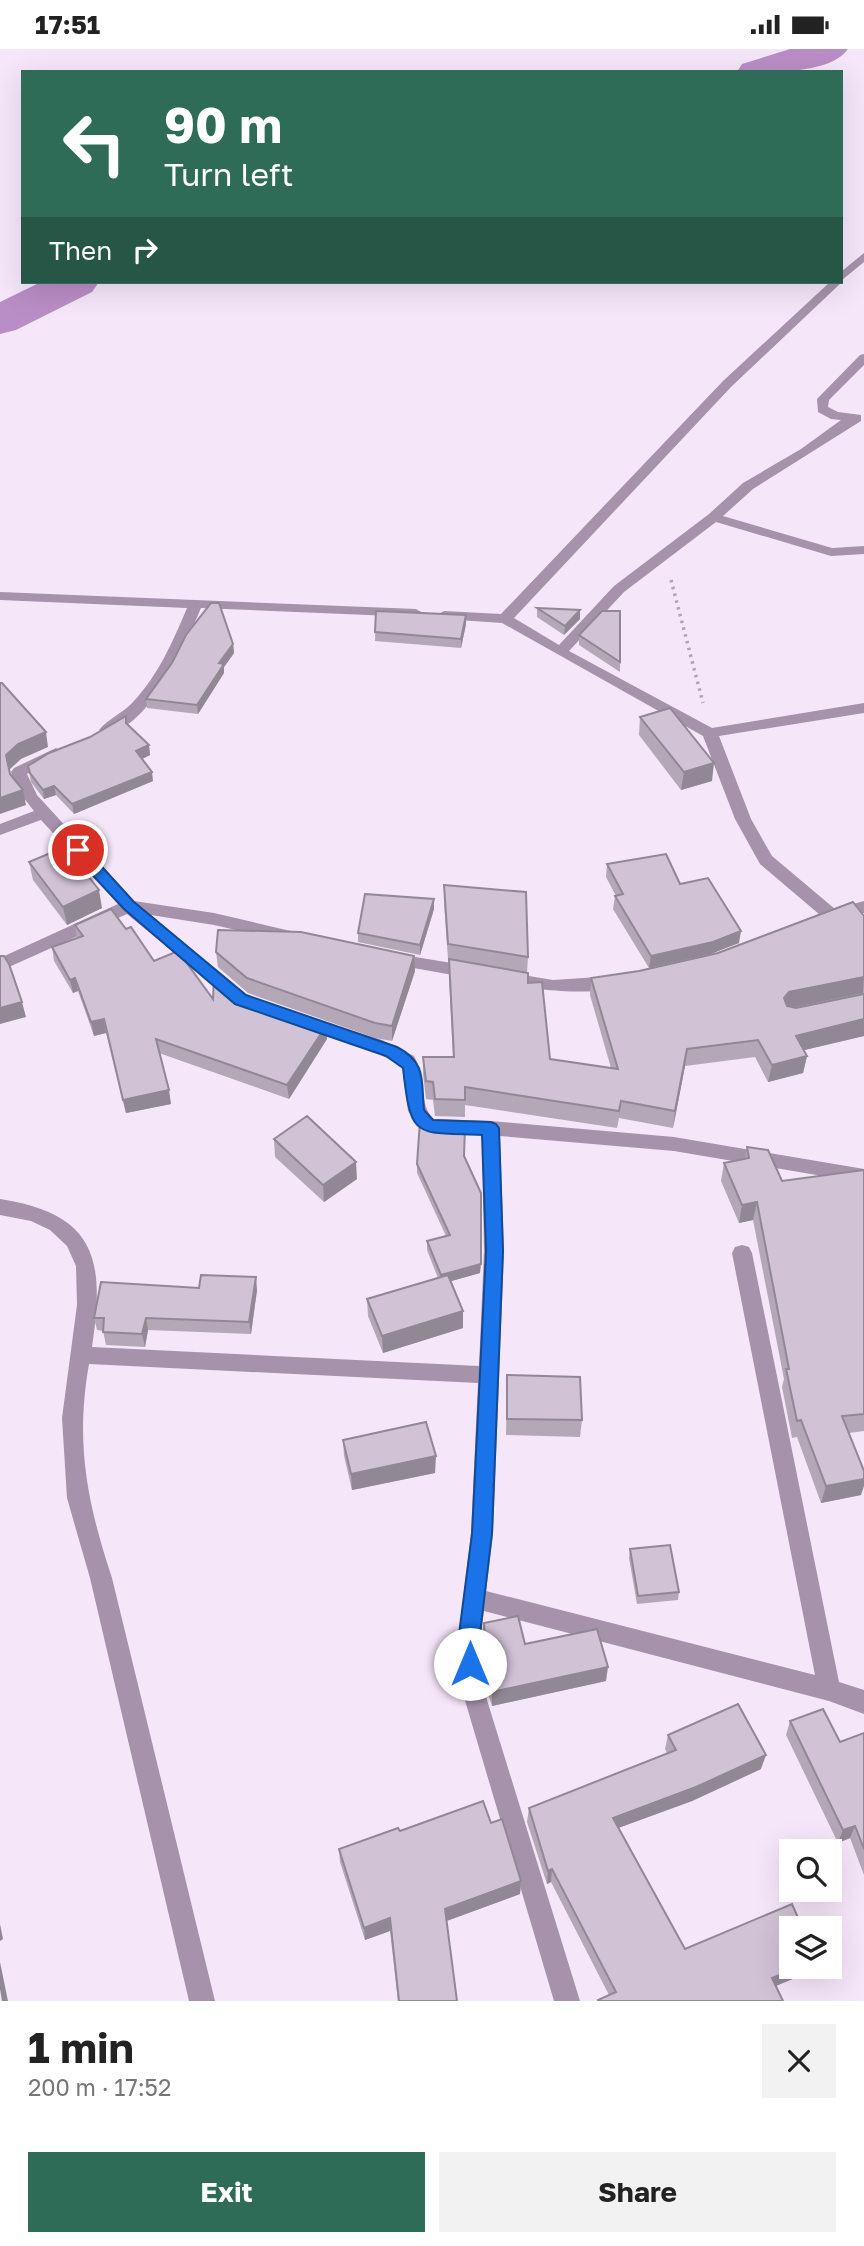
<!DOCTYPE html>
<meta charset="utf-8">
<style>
:root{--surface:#fff;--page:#f2f2f2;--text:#222;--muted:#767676;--accent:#2f6c58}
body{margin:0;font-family:"Golos Text",sans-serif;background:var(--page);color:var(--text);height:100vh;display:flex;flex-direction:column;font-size:26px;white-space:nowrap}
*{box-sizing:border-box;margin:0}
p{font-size:23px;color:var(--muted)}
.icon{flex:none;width:38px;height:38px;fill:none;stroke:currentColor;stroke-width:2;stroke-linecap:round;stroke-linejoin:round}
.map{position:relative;height:1952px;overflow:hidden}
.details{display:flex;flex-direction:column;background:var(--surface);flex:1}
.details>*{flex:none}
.top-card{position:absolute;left:21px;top:21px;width:822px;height:214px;border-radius:0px;box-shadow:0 7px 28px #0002;background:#2f6c58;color:#fff;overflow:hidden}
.buttons{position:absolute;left:779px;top:1790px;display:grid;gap:14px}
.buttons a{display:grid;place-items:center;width:63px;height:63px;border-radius:0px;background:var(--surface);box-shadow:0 7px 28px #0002;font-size:35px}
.pin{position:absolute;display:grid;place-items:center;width:60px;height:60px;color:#fff;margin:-30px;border:4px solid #fff;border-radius:50%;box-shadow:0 2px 7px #0007}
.me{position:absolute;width:77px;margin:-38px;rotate:0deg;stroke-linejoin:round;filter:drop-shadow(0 0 5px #0008)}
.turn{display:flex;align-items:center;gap:24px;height:147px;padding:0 28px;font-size:32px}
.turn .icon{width:91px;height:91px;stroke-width:2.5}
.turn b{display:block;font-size:49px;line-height:60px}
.then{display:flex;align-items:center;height:66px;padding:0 28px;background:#0003;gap:14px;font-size:26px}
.round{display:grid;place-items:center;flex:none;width:74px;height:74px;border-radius:0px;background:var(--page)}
.headline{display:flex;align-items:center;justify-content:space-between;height:119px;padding:0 28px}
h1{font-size:42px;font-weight:700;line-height:52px}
.button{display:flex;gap:14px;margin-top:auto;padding:14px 28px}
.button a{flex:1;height:80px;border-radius:0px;background:var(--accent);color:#fff;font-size:28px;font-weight:700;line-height:80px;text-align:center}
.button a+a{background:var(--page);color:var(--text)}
.status{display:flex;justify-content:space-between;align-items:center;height:49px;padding:0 35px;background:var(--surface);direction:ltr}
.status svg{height:19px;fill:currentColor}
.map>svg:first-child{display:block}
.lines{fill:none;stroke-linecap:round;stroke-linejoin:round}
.river{fill:#b98ec6;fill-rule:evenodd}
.path{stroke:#b1a5b5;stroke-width:3.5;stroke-dasharray:2.5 4.5;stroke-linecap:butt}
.minor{fill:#a692ab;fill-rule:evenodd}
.wall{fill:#b4a7b7}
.shaded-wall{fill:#928895}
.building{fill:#d1c2d5;stroke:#928895;stroke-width:2}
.route{fill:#1a73e8;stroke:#114b97;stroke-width:2}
</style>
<div class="status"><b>17:51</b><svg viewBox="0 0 49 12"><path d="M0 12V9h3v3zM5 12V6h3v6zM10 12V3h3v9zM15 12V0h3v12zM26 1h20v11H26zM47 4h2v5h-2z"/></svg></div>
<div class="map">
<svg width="864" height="1952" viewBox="0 0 864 1952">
<rect width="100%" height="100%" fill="#f6e6fa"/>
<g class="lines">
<g class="river">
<path d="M 790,0 L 848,0 C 830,26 766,23 737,23 L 742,15 Z"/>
<polygon points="41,233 99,233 92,243 16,281 0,285 0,253"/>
</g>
<polyline class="path" points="671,531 703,654"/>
<g class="minor">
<polygon points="864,204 864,213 842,231 842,222"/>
<polygon points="830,233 842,233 731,338 514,569 559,596 614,537 709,465 743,434 801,400 841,371 831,370 818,363 817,350 860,306 864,305 864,316 829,351 828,358 838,363 861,366 861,372 753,440 723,467 832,499 864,497 864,505 831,507 716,473 624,543 569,602 712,679 864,654 864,664 719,687 751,770 772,807 835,860 864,852 864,864 832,873 826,871 760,815 735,770 703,687 502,574 444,570 437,566 444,562 501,565 723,332"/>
<path d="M 0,543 L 416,560 L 423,564 L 416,568 L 201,559 C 184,599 153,673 107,686 L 99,681 C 108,670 123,664 133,653 C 158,627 173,592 187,559 L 0,551 Z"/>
<polygon points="56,699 64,704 61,708 27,725 37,746 134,852 214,864 295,883 297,887 295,891 289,893 214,876 151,866 238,939 241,943 238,947 226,947 127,865 0,922 0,909 118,855 41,771 0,786 0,775 34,762 16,739 11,723 14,719"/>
<polygon points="391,904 470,917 479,923 470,929 385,914 383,910 385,906"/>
<path d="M 505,923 L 553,931 L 613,927 L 622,933 C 610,951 519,939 499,933 L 496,929 L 499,925 Z"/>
<path d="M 306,967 L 382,991 L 414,1007 C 427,1030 418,1056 434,1070 L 491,1072 L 674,1088 L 864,1120 L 864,1134 L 674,1102 L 500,1087 L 504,1202 L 493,1484 L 486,1542 L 815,1626 L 732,1204 L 735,1198 L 742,1196 L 749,1198 L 752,1204 L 839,1633 L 864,1641 L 864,1665 L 829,1652 L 484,1562 L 480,1593 L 483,1638 L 580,1952 L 554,1952 L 461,1638 L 458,1593 L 471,1484 L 478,1334 L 89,1315 C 75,1395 87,1453 112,1529 L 215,1952 L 189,1952 L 90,1529 L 67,1449 L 62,1369 L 77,1256 L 76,1217 L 67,1197 L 50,1181 L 31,1172 L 0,1166 L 0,1150 C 97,1165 105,1211 92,1298 L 479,1317 L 484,1202 L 482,1086 L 424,1082 L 408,1062 L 402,1017 L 370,1000 L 300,978 L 297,973 L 300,968 Z"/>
</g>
</g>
<g class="wall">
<polygon points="537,559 580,570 564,586 537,568"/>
<polygon points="376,562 466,575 461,599 375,592"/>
<polygon points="579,586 620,613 620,623 579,596"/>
<polygon points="233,595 234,604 224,618 224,624 198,665 147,659 146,650"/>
<polygon points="126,667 127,676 149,696 150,706 142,710 153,732 74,765 56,746 44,750 31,733 28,717 90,688"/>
<polygon points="640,668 712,732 681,741 639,686"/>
<polygon points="29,813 102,859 67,876 33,831"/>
<polygon points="607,815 680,835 739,894 649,919 613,860 615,847 616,847 606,828"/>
<polygon points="444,836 528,908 527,924 528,934 550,1010 611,1019 590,946 591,929 639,922 718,904 864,867 864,945 794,959 796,959 864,945 864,987 804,1001 807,1007 803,1024 768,1033 755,1008 685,1017 673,1079 619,1069 617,1079 465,1056 465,1068 435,1067 433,1051 426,1050 423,1025 423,1008 453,1008 449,928 449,911 448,910 444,852"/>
<polygon points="434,850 434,860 420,906 358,893 358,884"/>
<polygon points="75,876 126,880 154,912 213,950 233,943 327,990 289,1050 159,1004 171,1055 126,1064 106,984 94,987 78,942 73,944 54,912 52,898 77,889"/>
<polygon points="216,903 415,922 392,992 375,989 248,944 218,918"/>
<polygon points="274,1090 357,1130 324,1153 275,1108"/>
<polygon points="747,1098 782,1132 864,1121 864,1382 849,1384 861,1446 821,1454 797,1388 792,1389 782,1338 784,1330 753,1171 739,1174 721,1132 724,1114 745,1110"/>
<polygon points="464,1107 480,1224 451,1232 463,1262 463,1279 383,1304 368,1267 367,1250 438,1229 427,1201 427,1192 446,1187 417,1124 417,1115"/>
<polygon points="199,1239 257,1241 251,1285 148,1281 145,1298 106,1296 103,1282 97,1281 94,1269"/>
<polygon points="507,1326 582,1371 580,1388 506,1386"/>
<polygon points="343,1391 435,1424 352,1441 344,1407"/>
<polygon points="630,1500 679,1543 678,1551 637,1555 629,1509"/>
<polygon points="484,1574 525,1595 606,1632 492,1657 486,1638 483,1589"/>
<polygon points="790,1672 840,1693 864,1684 864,1826 850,1789 838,1794 786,1686"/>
<polygon points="668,1686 761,1720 692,1752 618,1779 685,1900 812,1922 776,1937 783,1952 598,1952 598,1951 609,1946 551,1833 547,1835 527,1773 529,1759 667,1704 665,1700"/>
<polygon points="491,1774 521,1832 520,1845 446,1872 457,1952 398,1952 390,1882 365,1891 340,1813 339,1800 400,1782"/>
</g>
<g class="shaded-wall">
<polygon points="580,561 580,570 564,586 565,577"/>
<polygon points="466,566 466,575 461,599 461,590"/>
<polygon points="233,595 234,604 224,618 224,624 198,665 197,656 219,614"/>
<polygon points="46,683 48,698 21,710 9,721 6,706 18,695"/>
<polygon points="149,696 150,706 138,712 136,702"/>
<polygon points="714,714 712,732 681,741 684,723"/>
<polygon points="152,723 153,732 74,765 72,755"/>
<polygon points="54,737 56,746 44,750 43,741"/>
<polygon points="23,741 26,756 0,765 0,749"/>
<polygon points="99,841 102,859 67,876 63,858"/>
<polygon points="434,850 434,860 420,906 420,896"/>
<polygon points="741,882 739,894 711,905 649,919 651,907"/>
<polygon points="414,907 415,922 392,992 392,977"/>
<polygon points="864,928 863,944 786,960 784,949 789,943"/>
<polygon points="75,929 78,942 73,944 70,931"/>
<polygon points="22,953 26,968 0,975 0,959"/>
<polygon points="104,970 106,984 94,987 91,973"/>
<polygon points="864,970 864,987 792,1004 796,987"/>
<polygon points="326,977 327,990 289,1050 287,1036"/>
<polygon points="687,1000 685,1017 673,1079 675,1062"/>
<polygon points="807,1007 803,1024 768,1033 772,1016"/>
<polygon points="169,1041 171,1055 126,1064 123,1051"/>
<polygon points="356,1113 357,1130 324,1153 323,1136"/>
<polygon points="757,1153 753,1171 739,1174 742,1156"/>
<polygon points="481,1215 480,1224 441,1235 441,1226"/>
<polygon points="256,1228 257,1241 251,1285 249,1273"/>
<polygon points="463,1262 463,1279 383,1304 382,1287"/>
<polygon points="146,1269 148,1281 145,1298 142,1285"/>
<polygon points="436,1407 435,1424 352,1441 351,1425"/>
<polygon points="864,1430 864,1437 861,1446 821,1454 826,1437"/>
<polygon points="608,1618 606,1632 492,1657 492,1643"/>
<polygon points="766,1706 761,1720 692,1752 610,1782 613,1769"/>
<polygon points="855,1777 850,1789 838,1794 843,1781"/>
<polygon points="552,1820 551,1833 547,1835 548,1822"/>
<polygon points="521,1832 520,1845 444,1873 445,1860"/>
<polygon points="390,1869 390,1882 365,1891 364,1879"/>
<polygon points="0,1875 3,1890 0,1892"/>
<polygon points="0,1913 8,1952 2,1952 0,1940"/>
<polygon points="799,1918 814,1918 812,1922 768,1940 772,1929"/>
</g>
<g class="building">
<polygon points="211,554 219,554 233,595 219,614 224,615 197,656 146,650 172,614 186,586"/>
<polygon points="537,559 580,561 565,577"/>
<polygon points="376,562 466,566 461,590 375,583"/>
<polygon points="602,562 620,562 620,613 579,586"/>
<polygon points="0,634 2,634 46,683 18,695 6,706 10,725 23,741 0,749"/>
<polygon points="670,659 714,714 684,723 640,668"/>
<polygon points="126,667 126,674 149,696 136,702 152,723 72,755 54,737 43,741 30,724 28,717 49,704 90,688"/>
<polygon points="65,798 99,841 63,858 29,813"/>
<polygon points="666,805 680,835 708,829 741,882 713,893 651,907 615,847 623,845 607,815"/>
<polygon points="444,836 526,843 528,908 448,895"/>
<polygon points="365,845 434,850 420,896 358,884"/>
<polygon points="853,853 864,867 864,928 789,943 784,949 787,957 796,959 864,945 864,970 796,987 807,1007 772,1016 758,991 687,1000 675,1062 621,1052 619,1062 465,1038 465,1051 435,1050 433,1033 426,1032 423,1008 454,1008 449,910 528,924 528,934 542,933 550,1010 618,1020 591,929 639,922 718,904"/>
<polygon points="111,860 126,880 131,878 154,912 178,902 213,950 214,928 233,943 326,977 287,1036 156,990 169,1041 123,1051 104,970 91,973 75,929 70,931 52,898 83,887 75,876"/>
<polygon points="218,881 301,883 414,907 392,977 375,974 247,929 216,903"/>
<polygon points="0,907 4,907 9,915 22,953 0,959"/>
<polygon points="307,1067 356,1113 323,1136 274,1090"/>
<polygon points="420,1072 424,1075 465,1078 464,1107 481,1144 481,1215 441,1226 427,1192 450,1186 417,1115"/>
<polygon points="747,1098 768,1101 782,1132 864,1121 864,1365 842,1367 864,1422 864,1430 826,1437 801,1371 797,1372 786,1320 789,1320 757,1153 742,1156 724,1114 749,1109"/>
<polygon points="201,1226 256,1228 249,1273 146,1269 142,1285 103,1283 104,1269 94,1269 101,1233 199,1239"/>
<polygon points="448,1226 463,1262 382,1287 367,1250"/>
<polygon points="507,1326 580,1328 582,1371 507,1370"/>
<polygon points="426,1373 436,1407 351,1425 343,1391"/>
<polygon points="670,1496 679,1543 638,1547 630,1500"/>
<polygon points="518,1567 525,1595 597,1580 608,1618 492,1643 486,1623 484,1574"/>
<polygon points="738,1655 766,1706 696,1738 613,1769 685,1900 792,1855 803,1880 791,1880 791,1918 799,1918 772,1929 783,1952 599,1952 598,1951 616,1943 552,1820 548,1822 529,1759 676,1701 668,1686"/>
<polygon points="823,1660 840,1693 864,1684 864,1800 855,1777 843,1781 790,1672"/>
<polygon points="483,1752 491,1774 502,1770 521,1832 445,1860 457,1952 399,1952 390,1869 364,1879 339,1800 398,1779 400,1782"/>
</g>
<path class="route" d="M 78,796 L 83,797 L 134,853 L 246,946 L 397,998 C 427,1014 421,1031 424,1061 L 433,1071 L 491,1073 L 496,1075 L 499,1079 L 503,1202 L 492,1485 L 479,1593 L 481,1615 L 478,1622 L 470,1625 L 463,1622 L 458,1593 L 472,1485 L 486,1202 L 482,1086 C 414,1083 411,1091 403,1019 L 386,1007 L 235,955 L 124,860 L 73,805 L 71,801 Z"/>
</svg>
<div class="buttons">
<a><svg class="icon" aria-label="search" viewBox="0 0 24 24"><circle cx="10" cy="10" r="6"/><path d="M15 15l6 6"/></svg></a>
<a><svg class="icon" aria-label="layers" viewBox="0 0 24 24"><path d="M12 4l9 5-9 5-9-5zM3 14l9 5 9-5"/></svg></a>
</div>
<div class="pin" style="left:78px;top:801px;background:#d93025"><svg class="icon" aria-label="arrive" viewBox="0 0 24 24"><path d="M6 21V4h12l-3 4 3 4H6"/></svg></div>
<svg class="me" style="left:470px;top:1615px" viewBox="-20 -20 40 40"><circle r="19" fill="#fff"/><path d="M0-13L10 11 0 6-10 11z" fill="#1a73e8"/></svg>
<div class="top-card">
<div class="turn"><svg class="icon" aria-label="left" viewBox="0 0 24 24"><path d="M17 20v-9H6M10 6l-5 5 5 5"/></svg><div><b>90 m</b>Turn left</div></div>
<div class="then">Then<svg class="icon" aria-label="right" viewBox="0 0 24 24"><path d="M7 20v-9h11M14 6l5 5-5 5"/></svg></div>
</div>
</div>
<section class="details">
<div class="headline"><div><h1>1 min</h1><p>200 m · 17:52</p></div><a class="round"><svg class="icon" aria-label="close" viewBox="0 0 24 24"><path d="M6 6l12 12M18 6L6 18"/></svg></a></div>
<div class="button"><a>Exit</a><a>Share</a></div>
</section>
